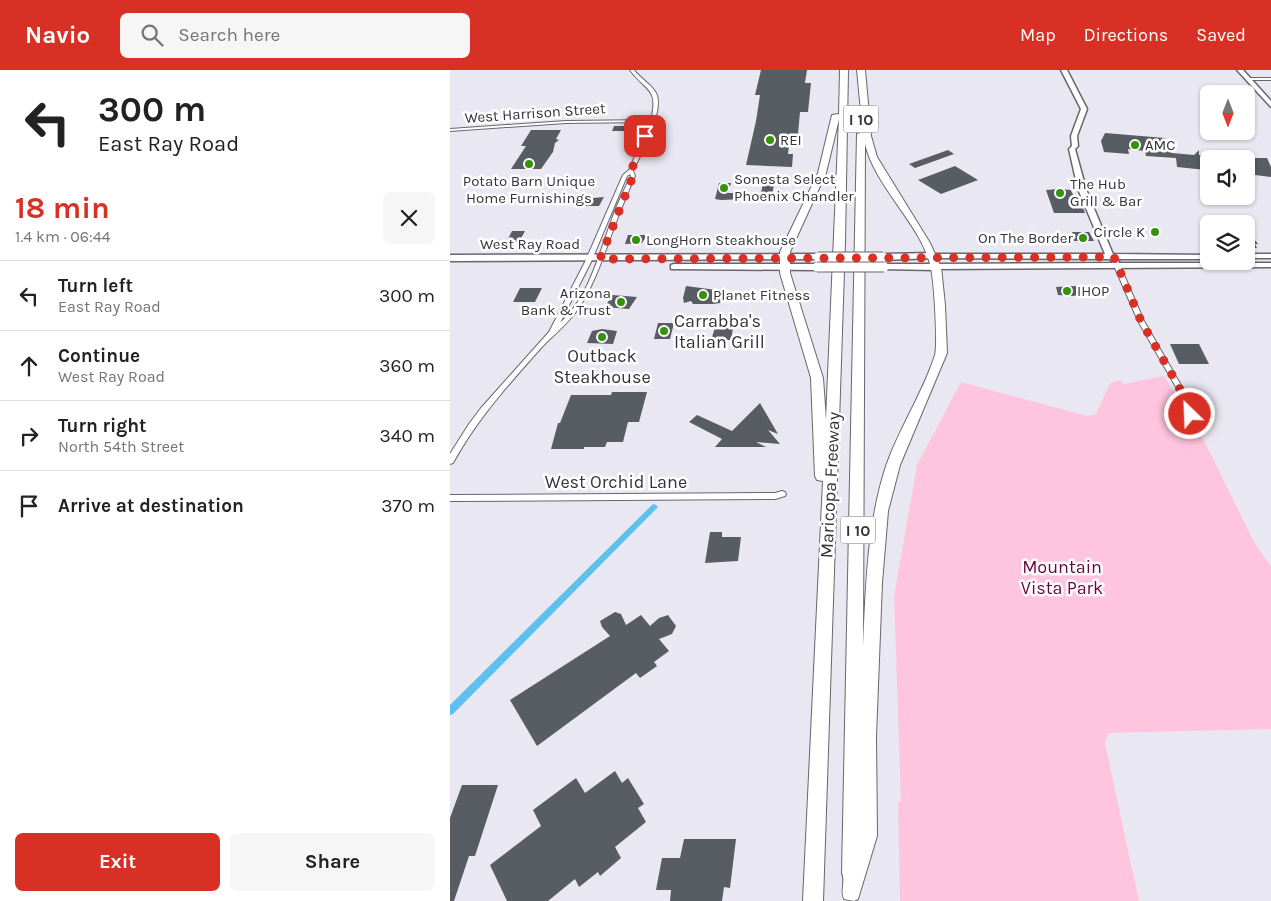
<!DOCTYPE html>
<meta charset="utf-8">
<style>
:root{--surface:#fff;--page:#f6f6f6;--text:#222;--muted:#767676;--line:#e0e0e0;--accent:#d93025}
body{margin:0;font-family:Karla,sans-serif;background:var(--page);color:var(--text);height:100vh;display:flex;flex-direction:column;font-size:19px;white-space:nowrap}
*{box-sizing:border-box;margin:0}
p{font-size:16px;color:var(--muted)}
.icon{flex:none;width:28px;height:28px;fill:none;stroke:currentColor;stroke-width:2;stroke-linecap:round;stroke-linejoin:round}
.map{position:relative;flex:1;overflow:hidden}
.details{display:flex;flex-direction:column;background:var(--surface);width:450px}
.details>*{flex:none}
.hud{background:#fff;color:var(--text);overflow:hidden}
.needle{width:32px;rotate:180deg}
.buttons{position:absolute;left:750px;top:15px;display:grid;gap:10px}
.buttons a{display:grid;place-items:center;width:55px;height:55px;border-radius:8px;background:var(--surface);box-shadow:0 1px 4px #0004;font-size:25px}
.pin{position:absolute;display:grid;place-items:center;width:42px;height:42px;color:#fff;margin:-21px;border-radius:10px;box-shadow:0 2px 8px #0006}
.me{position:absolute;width:55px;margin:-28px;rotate:336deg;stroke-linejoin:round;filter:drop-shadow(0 0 4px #0008)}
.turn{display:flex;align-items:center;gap:18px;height:105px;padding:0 15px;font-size:22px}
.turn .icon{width:65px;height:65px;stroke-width:2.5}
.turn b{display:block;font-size:35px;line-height:42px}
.round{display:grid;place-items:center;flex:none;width:52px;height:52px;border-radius:8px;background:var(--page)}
.head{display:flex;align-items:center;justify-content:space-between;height:85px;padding:0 15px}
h1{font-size:30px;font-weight:700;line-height:38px;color:var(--accent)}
.action{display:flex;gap:10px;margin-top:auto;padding:10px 15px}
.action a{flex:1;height:58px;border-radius:8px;background:var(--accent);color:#fff;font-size:20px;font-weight:700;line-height:58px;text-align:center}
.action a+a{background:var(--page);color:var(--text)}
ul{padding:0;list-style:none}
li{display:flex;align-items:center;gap:15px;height:70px;padding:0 15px;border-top:1px solid var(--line)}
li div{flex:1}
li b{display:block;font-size:19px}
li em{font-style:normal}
header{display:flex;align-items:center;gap:30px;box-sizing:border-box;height:70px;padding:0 25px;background:var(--accent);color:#fff}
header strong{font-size:24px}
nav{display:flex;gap:28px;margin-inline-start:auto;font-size:18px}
.search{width:350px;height:45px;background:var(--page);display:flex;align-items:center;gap:12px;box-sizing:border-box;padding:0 18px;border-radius:8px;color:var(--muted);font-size:19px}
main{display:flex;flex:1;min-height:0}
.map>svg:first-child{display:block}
.green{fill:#ffc5de}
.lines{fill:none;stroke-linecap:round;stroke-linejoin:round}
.canal{fill:#5ec0ec;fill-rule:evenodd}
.building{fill:#585c63}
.street-casing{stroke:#67666f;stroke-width:2}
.secondary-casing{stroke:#67666f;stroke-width:3}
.primary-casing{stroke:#67666f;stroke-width:3}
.highway-casing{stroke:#67666f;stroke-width:2}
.street{fill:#fff;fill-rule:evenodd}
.secondary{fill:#fff;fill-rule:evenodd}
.primary{fill:#fff;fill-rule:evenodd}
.highway{fill:#fff;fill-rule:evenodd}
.primary-bridge-casing{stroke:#67666f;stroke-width:11;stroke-linecap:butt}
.primary-bridge{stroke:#fff;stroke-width:9}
.route{stroke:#d93025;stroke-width:9;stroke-dasharray:0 16.2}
.poi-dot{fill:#34920c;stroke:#fff;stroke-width:2}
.labels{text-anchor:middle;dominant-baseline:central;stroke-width:5;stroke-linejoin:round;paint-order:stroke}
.far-street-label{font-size:15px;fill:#343438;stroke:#fff}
.far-poi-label{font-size:15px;fill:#343438;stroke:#fff;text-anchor:start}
.shield{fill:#fff;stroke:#717174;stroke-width:1}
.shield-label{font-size:16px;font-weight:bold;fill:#343438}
.poi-label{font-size:18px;fill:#343438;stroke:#fff;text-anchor:start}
.street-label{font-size:18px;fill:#343438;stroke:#fff}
.park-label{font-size:18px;fill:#6b0442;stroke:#fff}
</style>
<header>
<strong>Navio</strong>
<div class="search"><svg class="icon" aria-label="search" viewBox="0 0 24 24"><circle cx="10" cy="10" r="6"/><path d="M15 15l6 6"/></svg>Search here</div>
<nav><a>Map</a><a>Directions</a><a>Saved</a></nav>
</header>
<main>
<section class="details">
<div class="hud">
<div class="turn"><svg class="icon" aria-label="left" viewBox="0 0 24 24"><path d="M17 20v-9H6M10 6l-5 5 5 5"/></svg><div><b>300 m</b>East Ray Road</div></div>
</div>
<div class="head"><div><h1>18 min</h1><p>1.4 km · 06:44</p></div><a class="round"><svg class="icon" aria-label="close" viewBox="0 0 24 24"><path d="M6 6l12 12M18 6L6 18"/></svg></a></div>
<ul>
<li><svg class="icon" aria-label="left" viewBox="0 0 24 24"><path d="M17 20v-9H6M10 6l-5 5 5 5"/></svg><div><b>Turn left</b><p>East Ray Road</p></div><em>300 m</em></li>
<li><svg class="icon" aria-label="ahead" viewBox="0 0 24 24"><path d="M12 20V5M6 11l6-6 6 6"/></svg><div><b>Continue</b><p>West Ray Road</p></div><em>360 m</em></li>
<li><svg class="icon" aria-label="right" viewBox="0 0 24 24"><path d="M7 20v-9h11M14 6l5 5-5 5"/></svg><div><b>Turn right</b><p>North 54th Street</p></div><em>340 m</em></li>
<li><svg class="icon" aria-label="arrive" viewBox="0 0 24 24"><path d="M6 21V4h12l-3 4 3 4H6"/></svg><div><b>Arrive at destination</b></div><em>370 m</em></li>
</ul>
<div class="action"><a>Exit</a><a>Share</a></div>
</section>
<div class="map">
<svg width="821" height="831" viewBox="0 0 821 831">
<rect width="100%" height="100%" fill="#e9e8f2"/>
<polygon class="green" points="714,306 731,333 728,341 730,346 745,352 805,474 821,496 821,659 659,663 655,673 689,831 450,831 448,732 451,732 444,526 467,395 511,312 637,346 646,344 660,313 671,310 673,314"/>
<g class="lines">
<polygon class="canal" points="204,434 206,435 208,437 206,439 3,644 0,645 0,635 202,435"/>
</g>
<g class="building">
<polygon points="311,0 357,0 355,13 361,13 358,42 350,42 348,64 337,66 335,76 339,76 338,84 343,84 342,97 296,95 306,51 310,25 305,25"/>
<polygon points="164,56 188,56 186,61 162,61"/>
<polygon points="81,60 111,60 106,69 109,70 105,73 103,82 91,99 61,99 76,76 71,76"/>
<polygon points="655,63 715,68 722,83 744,85 749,80 749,85 754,86 756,100 727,97 726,88 696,86 695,81 678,79 679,84 654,82 651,71"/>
<polygon points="498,80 504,84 465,98 459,94"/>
<polygon points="796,88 817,88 821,97 821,107 797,104"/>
<polygon points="505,96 528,110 491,124 468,110"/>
<polygon points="269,113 281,113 278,123 311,123 313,113 324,113 322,128 271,130 265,129"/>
<polygon points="609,119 621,120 626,132 631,132 635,143 604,143 596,120"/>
<polygon points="154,127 149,136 130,136 133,129"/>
<polygon points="796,160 808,174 805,174 807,178 798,178 796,174"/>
<polygon points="62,161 75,161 69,172 56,173"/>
<polygon points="622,162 639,162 644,171 624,171"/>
<polygon points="178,165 197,165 192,173 175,174"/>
<polygon points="236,216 266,220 274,218 276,224 272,225 270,233 263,234 243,234 241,231 234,233 233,228"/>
<polygon points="626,216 629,225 623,226 608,225 606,217"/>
<polygon points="70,218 92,218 85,232 63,232"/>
<polygon points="162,225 175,226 187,227 179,239 155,237"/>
<polygon points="208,253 224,253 220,269 204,269"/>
<polygon points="265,258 283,258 281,270 261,270"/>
<polygon points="152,259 167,261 163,274 137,273 142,261"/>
<polygon points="720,274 749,274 759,294 729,294"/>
<polygon points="162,322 197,322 189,352 178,352 173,372 157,372 155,377 134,377 134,379 101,379 108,353 110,353 121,325 161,325"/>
<polygon points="310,333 328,364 318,360 330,374 306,372 316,377 265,377 272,369 239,352 247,345 282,361"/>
<polygon points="260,462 272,462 272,467 291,467 288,491 255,493"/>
<polygon points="165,542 171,544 176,555 191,545 200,556 209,548 218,545 226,556 222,564 209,569 219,581 204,592 207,596 190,608 186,603 87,676 60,630 160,566 152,557 150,551"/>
<polygon points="165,701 172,713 178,708 194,734 188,738 196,752 165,777 171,788 150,806 148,802 129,817 125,809 98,831 57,831 40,795 91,756 83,740 126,708 135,723"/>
<polygon points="12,715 48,715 25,786 19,786 4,831 0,831 0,748"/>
<polygon points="234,769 286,769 280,818 274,817 272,831 220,831 221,820 206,820 212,788 230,788"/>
</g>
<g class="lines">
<defs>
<g id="street">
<path d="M 180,0 L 184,0 C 190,8 201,14 206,23 C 215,40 191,84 183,101 L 185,106 C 178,122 171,139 165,155 C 154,184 145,214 128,239 C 118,254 103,265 91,278 C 58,315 27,349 3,393 L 0,394 L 0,384 L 19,354 L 31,338 L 99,262 L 135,192 L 173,105 L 179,100 L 200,52 L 116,53 L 0,61 L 0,59 L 116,51 L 201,50 C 209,17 196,22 180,0 ZM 180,104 L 181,106 C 174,120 167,134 162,149 C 149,184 139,227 110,253 L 141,192 L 177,106 Z"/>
<rect x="797" y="8" width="24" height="2"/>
<polygon points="665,189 668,191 694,251 732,317 743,344 742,346 738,346 737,344 726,317 688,251 662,191"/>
<polygon points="332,421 335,422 336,424 335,426 325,429 0,431 0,425 325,423"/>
</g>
<g id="secondary">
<polygon points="611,0 617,0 637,39 627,66 628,76 625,79 636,119 662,182 663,184 759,185 759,189 668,189 669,191 665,193 821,193 821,197 483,199 482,197 486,194 665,193 659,189 482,188 478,186 482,184 655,184 628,119 619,79 622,76 621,66 631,39"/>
<polygon points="787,0 793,0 821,31 821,37"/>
<rect x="796" y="184" width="25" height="4"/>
</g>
<g id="primary">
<polygon points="482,183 487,186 485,188 433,190 428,187 433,184"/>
<polygon points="368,184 371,185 371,189 0,191 0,185"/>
<polygon points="224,194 367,194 372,197 367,200 221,199 221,195"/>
<polygon points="434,194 486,194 491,197 486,200 431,199 429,197"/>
</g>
<g id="highway">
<path d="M 390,0 L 398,0 L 395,172 L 373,831 L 353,831 L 373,411 L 367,410 L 365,406 L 361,308 L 330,203 L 330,182 L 368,103 L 382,45 L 389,44 ZM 389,49 L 376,350 L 373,308 L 340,203 L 340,182 L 376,103 Z"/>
<path d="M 407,0 L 415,0 L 421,66 L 427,87 L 480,173 L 491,197 L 495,235 L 497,283 L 450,395 L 438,441 L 432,513 L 426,666 L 427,766 L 408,829 L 404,831 L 394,829 C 390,819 396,812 392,803 L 407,64 L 413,62 ZM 415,74 C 426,119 472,155 481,198 C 484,212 488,272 485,285 C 473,323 449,358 436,396 C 417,454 416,516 413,576 Z"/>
</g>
</defs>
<use href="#street" class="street-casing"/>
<use href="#secondary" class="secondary-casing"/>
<use href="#primary" class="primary-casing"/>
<use href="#highway" class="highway-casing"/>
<use href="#street" class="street"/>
<use href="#secondary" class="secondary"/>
<use href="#primary" class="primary"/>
<use href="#highway" class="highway"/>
<defs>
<g id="primary-bridge">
<polyline points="368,187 433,187"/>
<polyline points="367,197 434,197"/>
</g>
</defs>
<use href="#primary-bridge" class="primary-bridge-casing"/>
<use href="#primary-bridge" class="primary-bridge"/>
</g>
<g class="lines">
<polyline class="route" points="195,66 181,101 183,106 150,189 664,187 691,251 729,317 740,344"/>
</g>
<g class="poi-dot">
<circle cx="320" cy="70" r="5"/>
<circle cx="685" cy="75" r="5"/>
<circle cx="79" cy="94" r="5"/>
<circle cx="274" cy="118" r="5"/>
<circle cx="610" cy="123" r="5"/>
<circle cx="705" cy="162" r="5"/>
<circle cx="633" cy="168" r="5"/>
<circle cx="186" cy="170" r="5"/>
<circle cx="617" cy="221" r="5"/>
<circle cx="253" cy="225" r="5"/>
<circle cx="171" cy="232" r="5"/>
<circle cx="214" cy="261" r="5"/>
<circle cx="152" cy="267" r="5"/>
</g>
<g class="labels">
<g class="far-street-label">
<text transform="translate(85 43) rotate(-4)">West Harrison Street</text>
<text x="80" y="174">West Ray Road</text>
</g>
<g class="far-poi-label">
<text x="330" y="70">REI</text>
<text x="695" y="75">AMC</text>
<text x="284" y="109">Sonesta Select<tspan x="284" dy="17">Phoenix Chandler</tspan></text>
<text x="79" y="111" text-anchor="middle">Potato Barn Unique<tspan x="79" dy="17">Home Furnishings</tspan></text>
<text x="620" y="114">The Hub<tspan x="620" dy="17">Grill &amp; Bar</tspan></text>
<text x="695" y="162" text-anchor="end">Circle K</text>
<text x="623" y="168" text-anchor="end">On The Border</text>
<text x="196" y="170">LongHorn Steakhouse</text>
<text x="627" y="221">IHOP</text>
<text x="161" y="223" text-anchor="end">Arizona<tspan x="161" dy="17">Bank &amp; Trust</tspan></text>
<text x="263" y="225">Planet Fitness</text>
</g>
<g class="shield">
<rect x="393.5" y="35.5" width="35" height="27" rx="4"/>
<rect x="390.5" y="446.5" width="35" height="27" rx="4"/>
</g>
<g class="shield-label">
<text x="411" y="49">I 10</text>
<text x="408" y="460">I 10</text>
</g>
<g class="poi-label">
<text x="224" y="251">Carrabba's<tspan x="224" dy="21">Italian Grill</tspan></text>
<text x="152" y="286" text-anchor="middle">Outback<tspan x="152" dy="21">Steakhouse</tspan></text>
</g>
<g class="street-label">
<text x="166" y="412">West Orchid Lane</text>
<text transform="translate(380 415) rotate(-87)">Maricopa Freeway</text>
</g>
<g class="park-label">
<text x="612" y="497">Mountain<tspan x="612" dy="21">Vista Park</tspan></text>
</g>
</g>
</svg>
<div class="buttons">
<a><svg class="needle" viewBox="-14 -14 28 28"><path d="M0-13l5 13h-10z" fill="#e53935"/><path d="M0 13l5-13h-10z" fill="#767676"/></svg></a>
<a><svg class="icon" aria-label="sound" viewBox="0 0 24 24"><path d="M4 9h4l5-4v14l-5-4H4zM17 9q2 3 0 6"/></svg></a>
<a><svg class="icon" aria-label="layers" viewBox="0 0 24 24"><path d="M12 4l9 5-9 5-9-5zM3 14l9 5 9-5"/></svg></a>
</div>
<div class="pin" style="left:195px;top:66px;background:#d93025"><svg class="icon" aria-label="arrive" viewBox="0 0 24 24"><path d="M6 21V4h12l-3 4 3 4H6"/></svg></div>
<svg class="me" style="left:740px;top:344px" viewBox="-20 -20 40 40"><circle r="17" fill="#d93025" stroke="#fff" stroke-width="3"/><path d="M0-11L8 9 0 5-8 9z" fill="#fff"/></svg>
</div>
</main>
